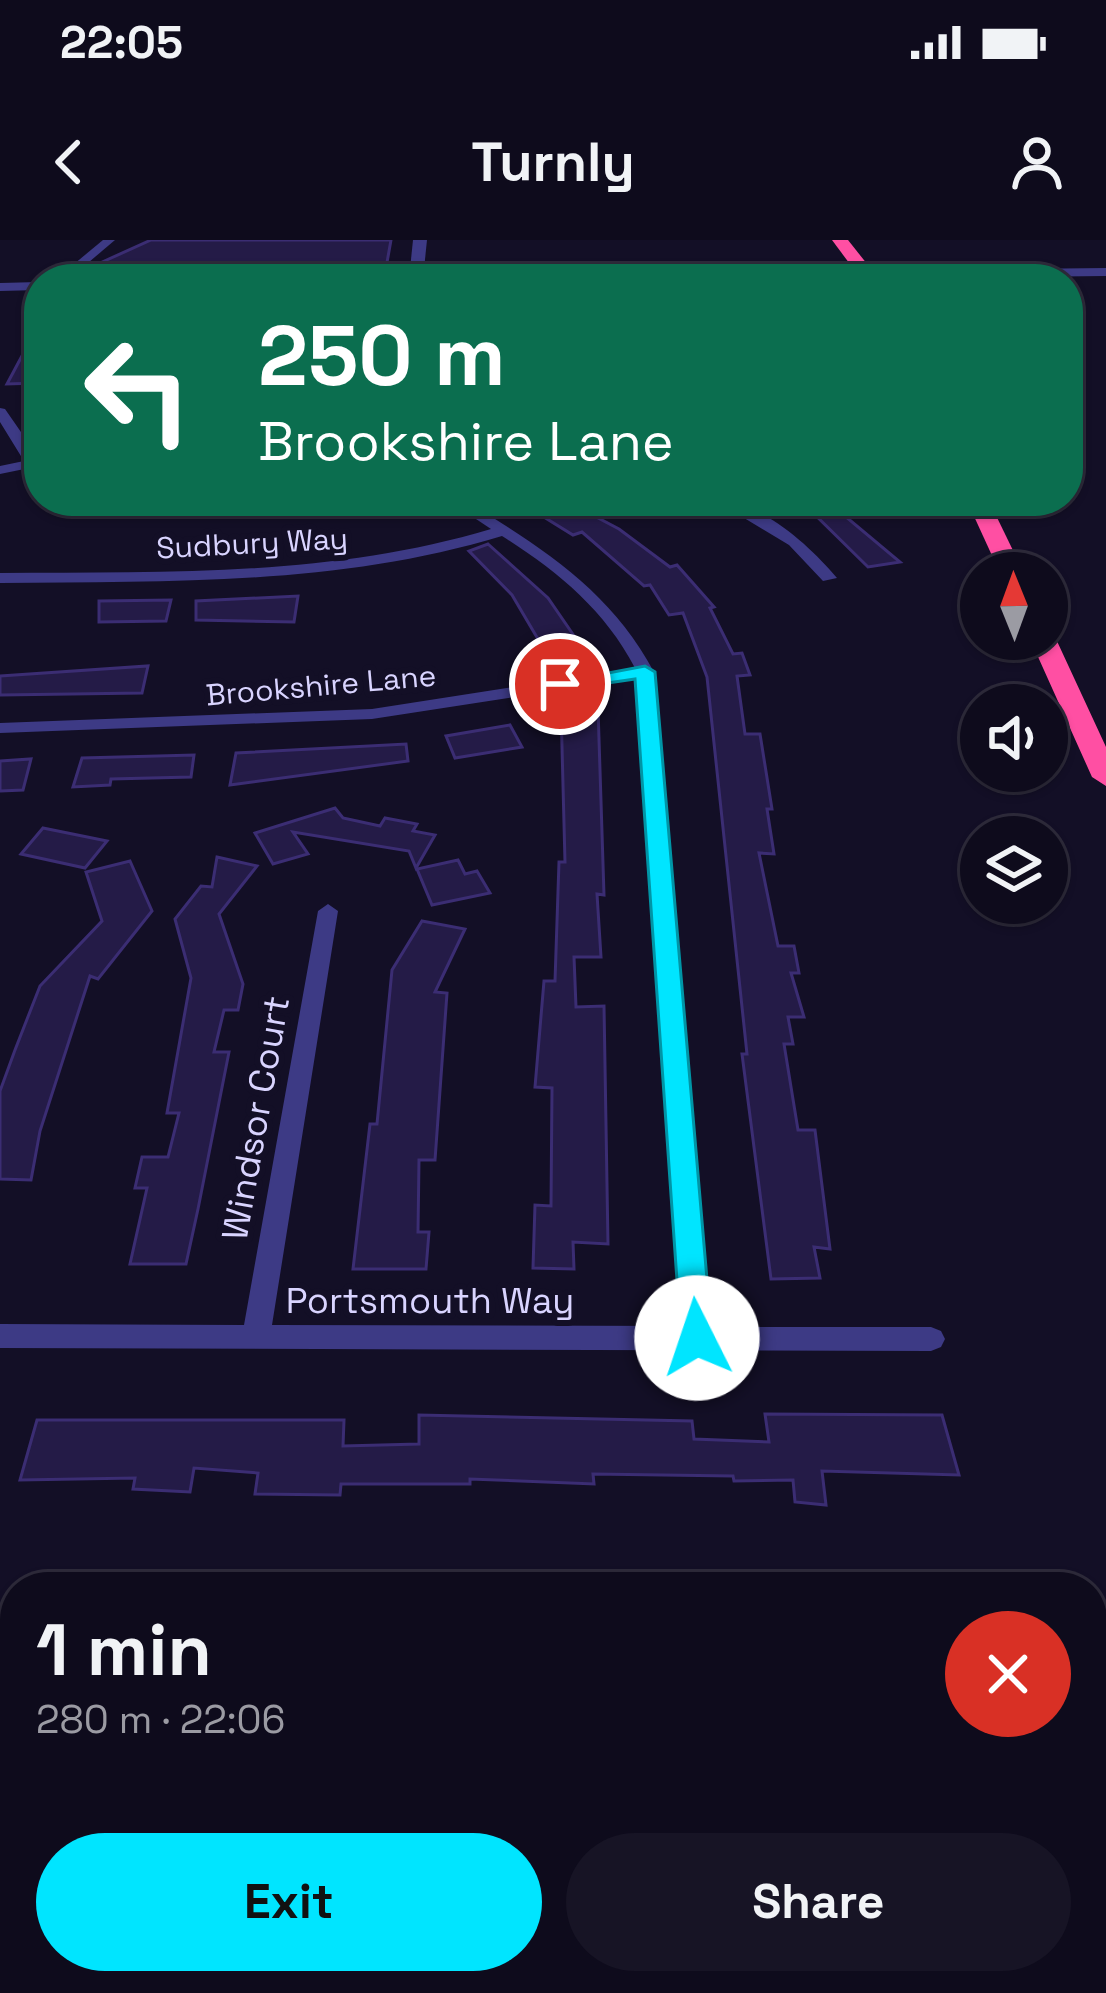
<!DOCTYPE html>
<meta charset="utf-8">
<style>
:root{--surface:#0e0b1c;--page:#171425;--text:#f1f3f6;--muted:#9b9ba3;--line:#2e2b3b;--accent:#00e5ff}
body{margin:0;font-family:"Space Grotesk",sans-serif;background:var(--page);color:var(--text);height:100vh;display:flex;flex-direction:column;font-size:45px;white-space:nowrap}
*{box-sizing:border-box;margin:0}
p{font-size:39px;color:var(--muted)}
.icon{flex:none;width:66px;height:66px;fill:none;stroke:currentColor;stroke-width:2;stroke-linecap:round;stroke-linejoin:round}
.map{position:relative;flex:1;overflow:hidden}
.panel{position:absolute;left:0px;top:1332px;width:1107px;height:423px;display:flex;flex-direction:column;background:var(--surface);border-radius:48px 48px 0 0;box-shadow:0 3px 9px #0004,0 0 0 3px var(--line)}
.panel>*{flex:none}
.guide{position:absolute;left:24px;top:24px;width:1059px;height:252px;border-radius:48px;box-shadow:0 3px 9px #0004,0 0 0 3px var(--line);background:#0b6e4f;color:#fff;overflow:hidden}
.needle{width:78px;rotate:359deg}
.fabs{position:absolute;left:960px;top:312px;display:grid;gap:24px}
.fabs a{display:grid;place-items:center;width:108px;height:108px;border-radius:50%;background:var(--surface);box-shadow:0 3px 9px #0004,0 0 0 3px var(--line);font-size:60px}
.pin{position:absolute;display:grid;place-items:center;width:102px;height:102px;color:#fff;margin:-51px;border:6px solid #fff;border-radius:50%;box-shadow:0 3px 12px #0007}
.me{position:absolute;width:132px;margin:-66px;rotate:356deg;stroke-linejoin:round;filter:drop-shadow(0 0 9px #0008)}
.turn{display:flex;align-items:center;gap:42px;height:252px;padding:0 36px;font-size:54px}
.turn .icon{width:156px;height:156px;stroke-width:2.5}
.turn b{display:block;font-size:84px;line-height:102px}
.round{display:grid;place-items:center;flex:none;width:126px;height:126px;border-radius:63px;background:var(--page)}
.overview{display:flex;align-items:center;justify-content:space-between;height:204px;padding:0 36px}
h1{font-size:72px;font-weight:700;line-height:90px}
.primary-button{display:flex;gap:24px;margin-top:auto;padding:24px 36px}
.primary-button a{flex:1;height:138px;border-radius:72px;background:var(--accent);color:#111;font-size:48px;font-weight:700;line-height:138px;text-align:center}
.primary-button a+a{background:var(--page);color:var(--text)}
.status{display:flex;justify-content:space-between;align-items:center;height:84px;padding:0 60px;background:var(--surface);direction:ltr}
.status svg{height:33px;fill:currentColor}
header{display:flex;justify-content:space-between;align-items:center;height:156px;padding:0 36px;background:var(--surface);font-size:54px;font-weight:700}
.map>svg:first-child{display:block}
.building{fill:#241b47;stroke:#3b2d73;stroke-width:3}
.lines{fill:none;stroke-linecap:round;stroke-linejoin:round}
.minor{fill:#3d3a85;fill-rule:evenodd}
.tertiary{fill:#3d3a85;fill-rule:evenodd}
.motorway{fill:#ff4fa3;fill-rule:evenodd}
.tertiary-bridge{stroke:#3d3a85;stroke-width:15}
.route{fill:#00e5ff;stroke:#0095a6;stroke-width:3}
.labels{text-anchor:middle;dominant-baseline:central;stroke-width:12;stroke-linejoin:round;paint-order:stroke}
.far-street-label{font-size:30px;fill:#d9d4ff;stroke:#130f26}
.street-label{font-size:36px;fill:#d9d4ff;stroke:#130f26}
</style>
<div class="status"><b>22:05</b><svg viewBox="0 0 49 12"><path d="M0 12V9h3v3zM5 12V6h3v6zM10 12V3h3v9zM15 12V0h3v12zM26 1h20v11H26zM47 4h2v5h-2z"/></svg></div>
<header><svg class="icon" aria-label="back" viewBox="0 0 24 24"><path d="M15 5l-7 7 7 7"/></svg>Turnly<svg class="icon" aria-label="person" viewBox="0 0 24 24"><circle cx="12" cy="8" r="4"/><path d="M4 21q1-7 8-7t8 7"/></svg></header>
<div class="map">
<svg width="1106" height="1753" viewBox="0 0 1106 1753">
<rect width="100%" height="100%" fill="#130f26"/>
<g class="building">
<polygon points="151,0 391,0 386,28 89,28"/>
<polygon points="39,84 39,143 7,144"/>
<polygon points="518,261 566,261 619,289 670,327 677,325 714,367 710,368 733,414 742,413 750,435 737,436 745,494 760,494 772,569 767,569 774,614 759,613 778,706 794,706 799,733 791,733 804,777 788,777 793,804 784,804 798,890 815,890 830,1009 814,1007 820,1038 771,1039 742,814 747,814 707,437 683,373 669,375 650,345 644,346 582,292 573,295"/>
<polygon points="801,261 827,261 900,322 868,327"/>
<polygon points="488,304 548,358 583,409 548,416 512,355 469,311"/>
<polygon points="298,356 294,382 196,380 196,361"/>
<polygon points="171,360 166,381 99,382 99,361"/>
<polygon points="148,426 142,453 0,455 0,436"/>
<polygon points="561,468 598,468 604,655 597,654 601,717 574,717 576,767 604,766 608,1004 573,1002 574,1029 533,1028 535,965 551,966 552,848 535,847 544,741 555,741 559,622 565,622"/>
<polygon points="510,485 522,507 455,518 446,496"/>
<polygon points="406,504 408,521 230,545 236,513"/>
<polygon points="194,515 191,537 111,539 110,545 73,547 82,518"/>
<polygon points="31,519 23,550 0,551 0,521"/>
<polygon points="335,568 343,578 380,586 385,578 417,584 413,591 435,595 416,628 409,611 293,592 308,614 273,624 255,593"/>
<polygon points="43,588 107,601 85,628 21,614"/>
<polygon points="217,617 257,626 219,674 243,744 238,770 224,770 214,812 229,812 198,969 186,1024 130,1024 147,948 135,948 142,917 168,917 179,873 167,873 191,738 175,679 201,646 212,647"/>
<polygon points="458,620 465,634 477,631 490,653 432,665 417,629"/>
<polygon points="130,621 152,671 98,739 90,736 40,891 31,940 0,939 0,851 15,810 40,746 102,681 86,632"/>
<polygon points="422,681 465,689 435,752 447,753 435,920 419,920 418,992 429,992 426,1029 353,1029 370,884 377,884 392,730"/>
<polygon points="765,1174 942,1175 959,1235 822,1231 826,1265 795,1262 793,1240 734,1241 733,1236 593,1234 594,1244 470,1239 470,1244 341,1244 340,1255 255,1254 258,1233 194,1228 190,1252 133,1249 135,1238 20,1240 37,1180 344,1180 343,1206 419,1204 419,1175 692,1181 694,1199 769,1202"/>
</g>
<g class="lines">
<g class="minor">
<polygon points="103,0 115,0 69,39 56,39"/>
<polygon points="0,168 5,169 39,218 39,226 0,234 0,226 24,221 0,182"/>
<path d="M 449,261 L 466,261 C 543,308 611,351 654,432 L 710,1087 L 931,1087 L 941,1091 L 945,1099 L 941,1107 L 931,1111 L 0,1108 L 0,1084 L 244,1085 L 318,671 L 328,664 L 338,671 L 272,1085 L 683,1086 L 637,438 L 372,479 L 0,493 L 0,483 L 372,469 L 635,428 C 604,369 557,331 502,296 C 337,346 170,341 0,343 L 0,333 C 166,332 331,337 491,289 Z"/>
<path d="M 716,261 C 761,261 809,305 837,338 L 823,341 L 789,305 Z"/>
</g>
<g class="tertiary">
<polygon points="413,0 427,0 423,39 409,39"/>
<polygon points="1106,28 1106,36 945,38 938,34 945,30"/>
<polygon points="840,31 845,38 582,39 589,35"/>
<polygon points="39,42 39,50 0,51 0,43"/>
</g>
<g class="motorway">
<polygon points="832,0 848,0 879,39 861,39"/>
<polygon points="967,261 989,261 1024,333 1000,333"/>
<polygon points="1047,392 1056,399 1106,507 1106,546 1092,537 1030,399 1047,399"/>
</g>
<polyline class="tertiary-bridge" points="840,35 945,34"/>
</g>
<polygon class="route" points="645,426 655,432 712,1098 697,1112 681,1098 635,439 560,450 550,444"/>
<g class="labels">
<g class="far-street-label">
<text transform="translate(252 303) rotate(-3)">Sudbury Way</text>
<text transform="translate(321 445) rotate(-5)">Brookshire Lane</text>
</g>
<g class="street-label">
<text transform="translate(256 878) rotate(-80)">Windsor Court</text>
<text x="430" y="1061">Portsmouth Way</text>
</g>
</g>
</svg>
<div class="fabs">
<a><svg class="needle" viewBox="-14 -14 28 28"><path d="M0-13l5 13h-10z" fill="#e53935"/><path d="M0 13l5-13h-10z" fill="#9b9ba3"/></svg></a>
<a><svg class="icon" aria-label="sound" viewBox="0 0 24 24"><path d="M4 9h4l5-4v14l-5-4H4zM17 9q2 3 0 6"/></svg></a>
<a><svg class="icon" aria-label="layers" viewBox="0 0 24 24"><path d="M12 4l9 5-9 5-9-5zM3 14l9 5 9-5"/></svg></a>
</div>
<div class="pin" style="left:560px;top:444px;background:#d93025"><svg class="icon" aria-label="arrive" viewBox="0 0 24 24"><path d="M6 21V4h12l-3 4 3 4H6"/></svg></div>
<svg class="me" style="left:697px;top:1098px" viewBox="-20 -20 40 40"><circle r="19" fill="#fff"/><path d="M0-13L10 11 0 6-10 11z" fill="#00e5ff"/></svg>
<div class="guide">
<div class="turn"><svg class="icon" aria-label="left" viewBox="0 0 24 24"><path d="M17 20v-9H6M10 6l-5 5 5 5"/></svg><div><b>250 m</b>Brookshire Lane</div></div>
</div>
<section class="panel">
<div class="overview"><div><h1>1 min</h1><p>280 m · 22:06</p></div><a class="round" style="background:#d93025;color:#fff"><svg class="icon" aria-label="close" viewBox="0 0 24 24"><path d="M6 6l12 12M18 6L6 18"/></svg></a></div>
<div class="primary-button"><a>Exit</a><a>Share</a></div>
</section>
</div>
